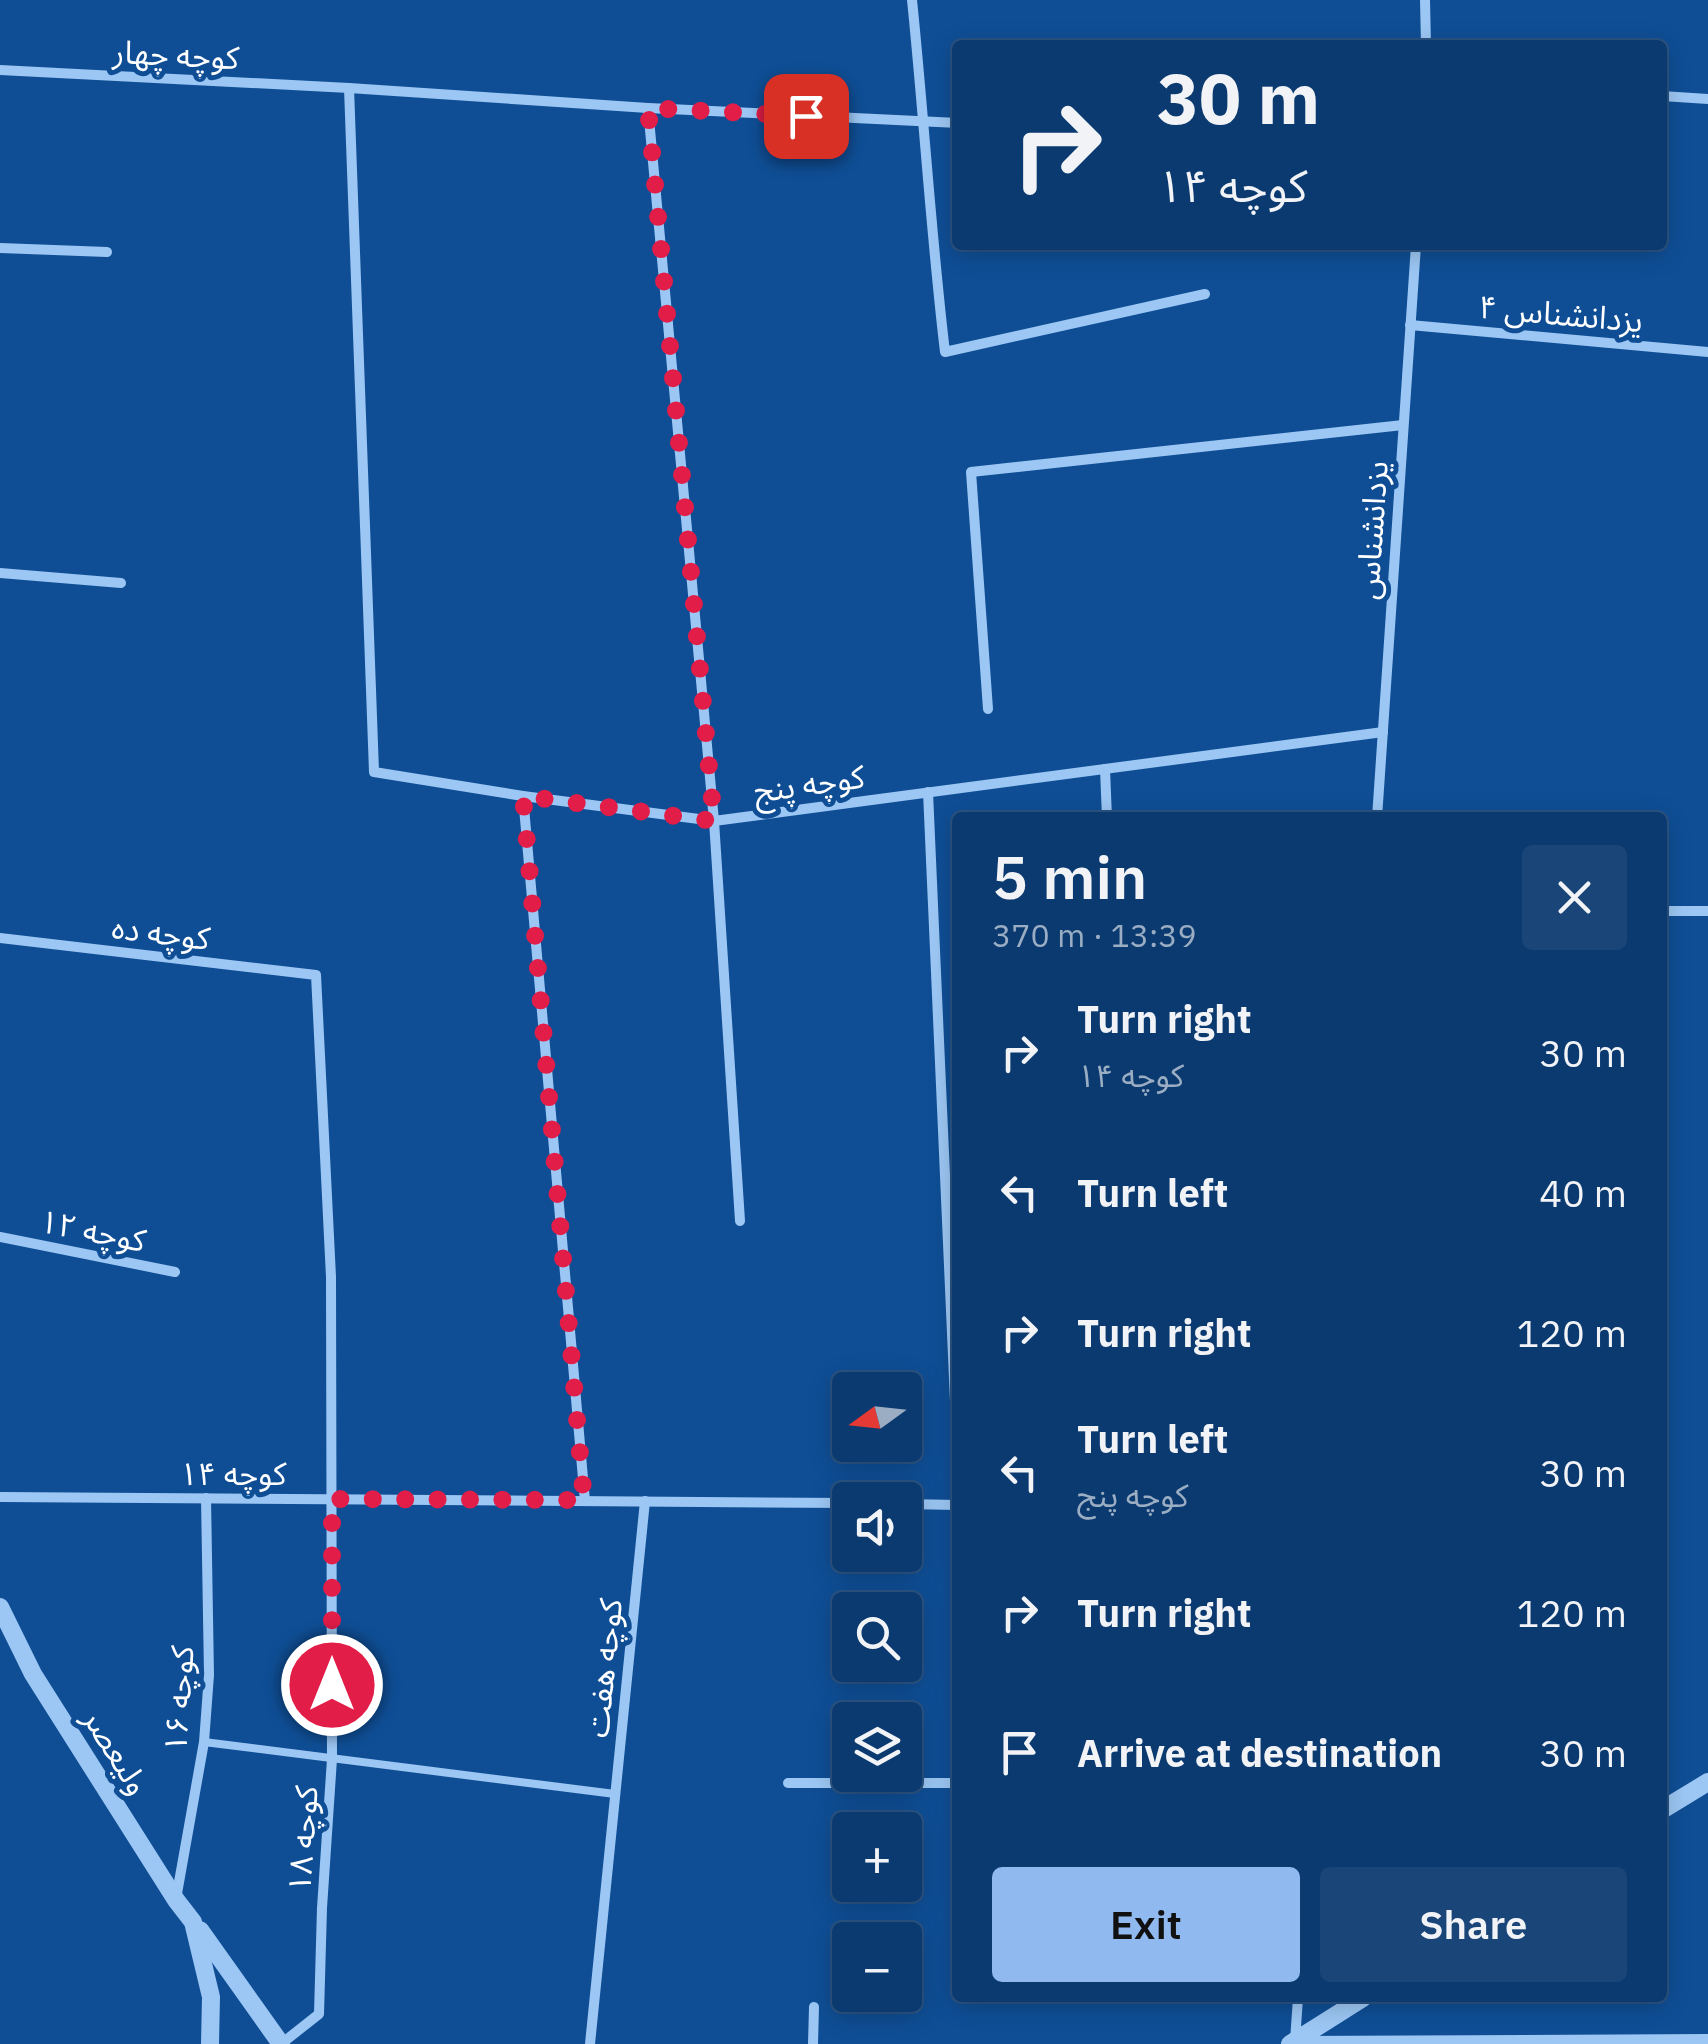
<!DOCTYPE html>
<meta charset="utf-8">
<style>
:root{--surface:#0b3a70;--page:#194578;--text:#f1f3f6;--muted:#9aadc3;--line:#2b5483;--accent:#90b9f0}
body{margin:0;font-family:"IBM Plex Sans","Noto Sans Arabic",sans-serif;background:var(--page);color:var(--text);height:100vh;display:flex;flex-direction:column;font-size:38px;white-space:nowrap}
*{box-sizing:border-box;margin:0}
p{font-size:32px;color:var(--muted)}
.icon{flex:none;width:55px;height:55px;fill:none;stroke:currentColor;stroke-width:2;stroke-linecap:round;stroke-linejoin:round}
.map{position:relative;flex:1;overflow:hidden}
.side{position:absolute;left:952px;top:812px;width:715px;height:1190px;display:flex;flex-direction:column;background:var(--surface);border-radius:10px;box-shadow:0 5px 25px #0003,0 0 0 2px var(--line)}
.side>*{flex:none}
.guide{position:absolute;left:952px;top:40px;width:715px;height:210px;border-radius:10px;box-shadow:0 5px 25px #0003,0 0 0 2px var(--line);background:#0b3a70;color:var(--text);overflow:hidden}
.needle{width:65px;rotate:255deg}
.tools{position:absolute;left:832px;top:1372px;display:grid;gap:20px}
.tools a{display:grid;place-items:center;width:90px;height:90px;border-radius:10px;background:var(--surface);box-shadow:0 5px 25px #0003,0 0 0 2px var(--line);font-size:50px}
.pin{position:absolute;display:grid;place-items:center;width:85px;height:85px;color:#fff;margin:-42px;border-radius:20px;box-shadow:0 5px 15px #0006}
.me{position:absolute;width:110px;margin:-55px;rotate:0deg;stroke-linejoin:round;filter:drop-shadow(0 0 8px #0008)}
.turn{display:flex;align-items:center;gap:35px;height:210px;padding:0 40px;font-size:45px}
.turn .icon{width:130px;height:130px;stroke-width:2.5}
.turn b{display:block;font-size:70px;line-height:85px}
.round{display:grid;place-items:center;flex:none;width:105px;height:105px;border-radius:10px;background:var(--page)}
.head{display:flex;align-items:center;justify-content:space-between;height:170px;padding:0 40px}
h1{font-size:60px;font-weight:600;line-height:75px}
.action{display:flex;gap:20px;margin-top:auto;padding:20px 40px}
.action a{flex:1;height:115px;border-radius:10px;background:var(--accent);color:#111;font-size:40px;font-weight:600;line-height:115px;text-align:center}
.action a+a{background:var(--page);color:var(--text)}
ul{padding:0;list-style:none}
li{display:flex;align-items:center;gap:30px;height:140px;padding:0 40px}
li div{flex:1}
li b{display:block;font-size:38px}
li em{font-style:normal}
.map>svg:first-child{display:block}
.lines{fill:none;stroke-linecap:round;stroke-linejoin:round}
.service{stroke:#9cc7f4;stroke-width:8}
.minor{stroke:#9cc7f4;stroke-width:10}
.tertiary{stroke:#9cc7f4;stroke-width:18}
.route{stroke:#e11d48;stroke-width:18;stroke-dasharray:0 32.4}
.labels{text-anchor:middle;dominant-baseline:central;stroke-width:10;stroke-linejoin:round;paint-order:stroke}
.street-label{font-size:32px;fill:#fff;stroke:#0f4e95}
</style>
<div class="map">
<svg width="1708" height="2044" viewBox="0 0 1708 2044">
<rect width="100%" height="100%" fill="#0f4e95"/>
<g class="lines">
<polyline class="service" points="204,1742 615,1794"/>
<g class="minor">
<path d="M 912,0 C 924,117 931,235 945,352 L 1205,294"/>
<polyline points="1425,0 1426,45"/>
<polyline points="0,70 349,88 648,108 958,123"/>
<polyline points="349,88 374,772 523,796 714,821 740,1221"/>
<polyline points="1662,96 1708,99"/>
<polyline points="648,108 714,821 1383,732"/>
<polyline points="0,248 107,252"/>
<polyline points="1410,325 1708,352"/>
<polyline points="0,573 121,583"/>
<polyline points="988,709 971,472 1403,425"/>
<polyline points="1105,769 1107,818"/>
<polyline points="928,792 958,1469"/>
<polyline points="523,796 585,1501"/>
<polyline points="1377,818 1416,245"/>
<polyline points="1662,911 1708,911"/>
<polyline points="0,938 316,975 331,1277 332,1759 322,1908 319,2014 281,2044"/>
<polyline points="0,1237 175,1272"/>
<polyline points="0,1497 850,1503"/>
<polyline points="905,1504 958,1505"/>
<polyline points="788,1783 958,1783"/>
<polyline points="176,1899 204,1742 209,1675 206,1498"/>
<polyline points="1298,1998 1295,2041 1708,2039"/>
<polyline points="590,2044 645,1501"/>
<polyline points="813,2044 814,2007"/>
</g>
<g class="tertiary">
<polyline points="0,1607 33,1674 176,1900 193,1922 211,1997 210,2044"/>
<polyline points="1662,1810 1708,1782"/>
<polyline points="200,1930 281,2044"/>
<polyline points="1290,2044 1363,1998"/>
</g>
</g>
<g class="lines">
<polyline class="route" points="332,1685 332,1499 584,1500 523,796 714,821 648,108 806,116"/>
</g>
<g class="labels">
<g class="street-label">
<text transform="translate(176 54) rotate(3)">کوچه چهار</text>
<text transform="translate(1561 313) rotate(5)">یزدانشناس ۴</text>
<text transform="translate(1371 530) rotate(-86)">یزدانشناس</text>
<text transform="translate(809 783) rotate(-8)">کوچه پنج</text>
<text transform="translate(161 932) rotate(7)">کوچه ده</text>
<text transform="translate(93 1230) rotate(11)">کوچه ۱۲</text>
<text x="233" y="1473">کوچه ۱۴</text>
<text transform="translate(603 1668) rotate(-84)">کوچه هفت</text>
<text transform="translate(178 1699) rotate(-86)">کوچه ۱۶</text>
<text transform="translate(117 1751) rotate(58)">ولیعصر</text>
<text transform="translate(302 1839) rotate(-86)">کوچه ۱۸</text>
</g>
</g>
</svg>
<div class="tools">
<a><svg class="needle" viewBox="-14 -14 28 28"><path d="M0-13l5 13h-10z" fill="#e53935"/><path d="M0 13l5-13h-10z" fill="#9aadc3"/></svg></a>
<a><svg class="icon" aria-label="sound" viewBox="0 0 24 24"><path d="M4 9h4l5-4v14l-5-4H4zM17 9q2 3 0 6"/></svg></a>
<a><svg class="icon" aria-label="search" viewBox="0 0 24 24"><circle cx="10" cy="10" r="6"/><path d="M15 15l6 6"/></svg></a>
<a><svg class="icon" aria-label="layers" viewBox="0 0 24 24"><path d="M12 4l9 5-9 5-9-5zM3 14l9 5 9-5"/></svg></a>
<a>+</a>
<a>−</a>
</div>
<div class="pin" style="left:806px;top:116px;background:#d93025"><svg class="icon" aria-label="arrive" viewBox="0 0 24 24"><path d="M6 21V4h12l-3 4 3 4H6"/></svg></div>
<svg class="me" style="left:332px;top:1685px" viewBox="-20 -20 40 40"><circle r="17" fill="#e11d48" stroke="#fff" stroke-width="3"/><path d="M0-11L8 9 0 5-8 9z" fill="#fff"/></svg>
<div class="guide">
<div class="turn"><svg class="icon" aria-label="right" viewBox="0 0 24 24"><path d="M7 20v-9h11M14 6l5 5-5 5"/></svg><div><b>30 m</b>کوچه ۱۴</div></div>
</div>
<section class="side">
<div class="head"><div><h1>5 min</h1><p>370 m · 13:39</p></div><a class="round"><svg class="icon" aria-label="close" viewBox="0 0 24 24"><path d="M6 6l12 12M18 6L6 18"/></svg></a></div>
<ul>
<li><svg class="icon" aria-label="right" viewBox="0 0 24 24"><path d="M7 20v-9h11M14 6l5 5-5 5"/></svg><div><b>Turn right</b><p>کوچه ۱۴</p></div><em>30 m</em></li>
<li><svg class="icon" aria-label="left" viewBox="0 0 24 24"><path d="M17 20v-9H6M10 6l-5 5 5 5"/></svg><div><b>Turn left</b></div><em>40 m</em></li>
<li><svg class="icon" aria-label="right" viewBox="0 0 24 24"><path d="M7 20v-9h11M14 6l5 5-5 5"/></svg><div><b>Turn right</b></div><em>120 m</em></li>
<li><svg class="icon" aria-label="left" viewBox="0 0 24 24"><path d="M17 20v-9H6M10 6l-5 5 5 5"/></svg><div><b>Turn left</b><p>کوچه پنج</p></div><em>30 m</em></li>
<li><svg class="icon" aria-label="right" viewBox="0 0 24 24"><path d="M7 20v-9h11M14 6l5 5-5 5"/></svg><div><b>Turn right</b></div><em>120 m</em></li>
<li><svg class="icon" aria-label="arrive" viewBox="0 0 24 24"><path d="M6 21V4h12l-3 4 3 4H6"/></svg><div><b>Arrive at destination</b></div><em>30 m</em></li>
</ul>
<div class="action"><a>Exit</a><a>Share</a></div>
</section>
</div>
